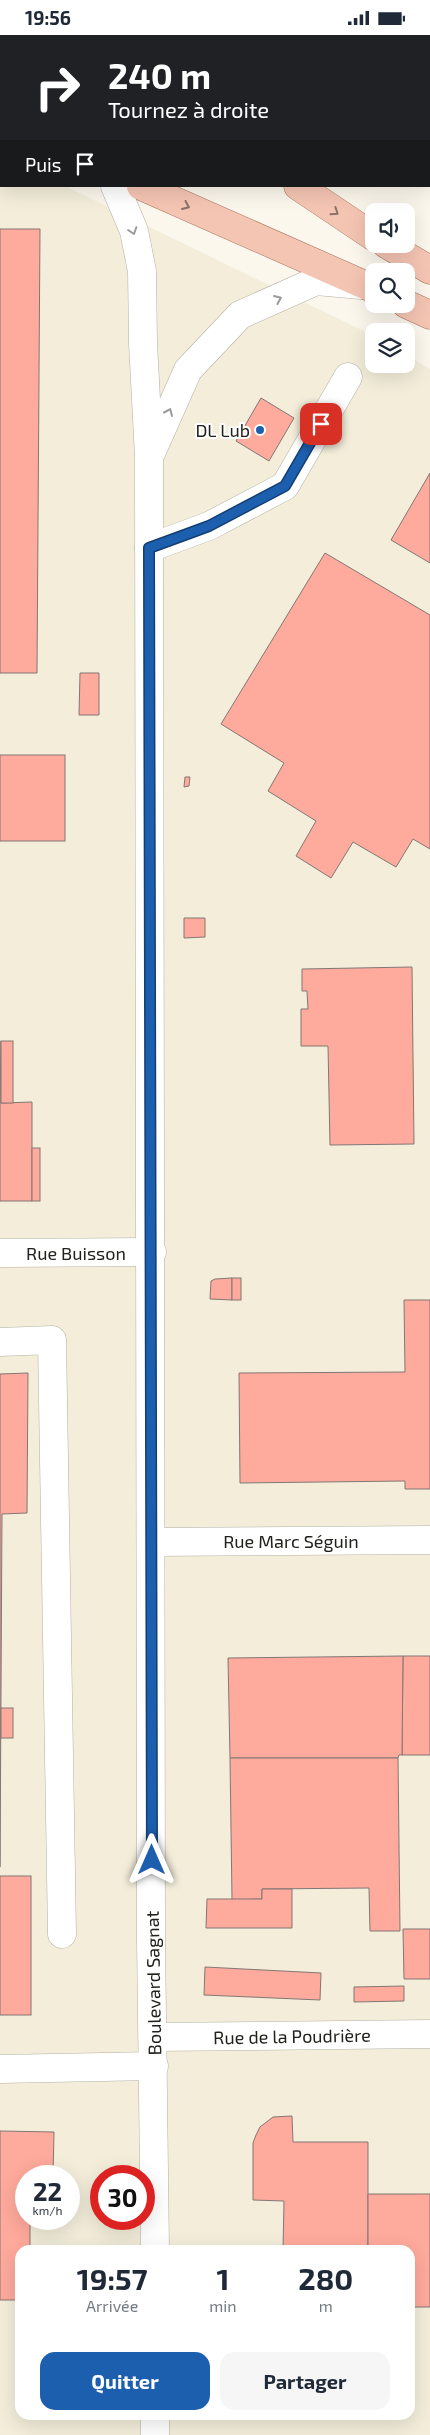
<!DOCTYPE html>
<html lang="fr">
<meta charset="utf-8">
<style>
:root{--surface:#fff;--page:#f6f6f7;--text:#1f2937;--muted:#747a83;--accent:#1d5faf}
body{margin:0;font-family:"Exo 2",sans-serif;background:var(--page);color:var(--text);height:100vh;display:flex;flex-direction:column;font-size:19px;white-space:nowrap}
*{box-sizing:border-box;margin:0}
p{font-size:16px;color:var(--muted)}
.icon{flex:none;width:28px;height:28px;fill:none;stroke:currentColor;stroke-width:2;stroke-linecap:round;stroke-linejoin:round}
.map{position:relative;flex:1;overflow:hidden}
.sheet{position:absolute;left:15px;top:2210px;width:400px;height:175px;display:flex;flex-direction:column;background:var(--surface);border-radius:15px;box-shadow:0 5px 20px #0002}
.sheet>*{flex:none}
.guide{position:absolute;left:0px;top:0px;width:430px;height:152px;box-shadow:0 5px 20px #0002;background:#202124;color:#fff;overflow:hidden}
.tools{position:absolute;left:365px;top:168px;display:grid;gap:10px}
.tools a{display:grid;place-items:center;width:50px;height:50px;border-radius:10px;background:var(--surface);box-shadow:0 5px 20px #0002;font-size:25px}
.speed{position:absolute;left:15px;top:2130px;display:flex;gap:10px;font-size:25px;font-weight:700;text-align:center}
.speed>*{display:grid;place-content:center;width:65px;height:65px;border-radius:50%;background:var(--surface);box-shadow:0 5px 20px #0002;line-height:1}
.speed small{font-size:12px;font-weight:400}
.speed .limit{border:8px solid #d22;background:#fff;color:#111}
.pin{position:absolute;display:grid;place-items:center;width:42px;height:42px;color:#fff;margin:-21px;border-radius:10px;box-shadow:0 2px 8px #0006}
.me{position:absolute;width:55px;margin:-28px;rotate:0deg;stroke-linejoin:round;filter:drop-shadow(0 0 4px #0008)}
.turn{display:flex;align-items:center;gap:18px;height:105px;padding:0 25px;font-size:22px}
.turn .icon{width:65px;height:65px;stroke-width:2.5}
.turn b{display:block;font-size:35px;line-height:42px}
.then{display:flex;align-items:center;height:48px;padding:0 25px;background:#0003;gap:10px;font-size:19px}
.eta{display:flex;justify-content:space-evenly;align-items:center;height:85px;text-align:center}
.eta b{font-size:30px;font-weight:700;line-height:35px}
.action{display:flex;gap:10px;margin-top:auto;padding:10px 25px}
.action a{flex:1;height:58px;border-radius:15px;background:var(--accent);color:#fff;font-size:20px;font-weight:700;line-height:58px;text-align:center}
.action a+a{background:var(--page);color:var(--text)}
.status{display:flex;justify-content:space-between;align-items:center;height:35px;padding:0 25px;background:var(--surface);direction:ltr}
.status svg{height:14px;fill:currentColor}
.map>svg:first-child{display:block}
.built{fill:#f3edda;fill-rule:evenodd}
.building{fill:#feaa9c;stroke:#837775}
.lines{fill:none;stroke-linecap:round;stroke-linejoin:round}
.minor-casing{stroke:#b3b0a5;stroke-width:29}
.major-casing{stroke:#a7735e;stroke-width:29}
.minor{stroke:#fff;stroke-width:28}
.major{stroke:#f5c5b3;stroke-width:28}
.oneway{stroke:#8b7268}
.oneway2{stroke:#9b9b99}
.route-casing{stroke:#133e72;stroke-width:12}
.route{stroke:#1d5faf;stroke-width:9}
.poi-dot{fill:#1d5faf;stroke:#fff;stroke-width:2}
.labels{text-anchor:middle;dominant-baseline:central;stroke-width:4;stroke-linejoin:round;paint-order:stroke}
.poi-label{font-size:18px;fill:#21201c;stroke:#fff;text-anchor:end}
.street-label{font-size:18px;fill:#21201c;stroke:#fff}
</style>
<div class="status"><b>19:56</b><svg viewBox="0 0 49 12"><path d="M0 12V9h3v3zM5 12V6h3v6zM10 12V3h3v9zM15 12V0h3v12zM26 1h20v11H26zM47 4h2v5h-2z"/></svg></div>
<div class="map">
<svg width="430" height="2400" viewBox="0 0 430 2400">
<rect width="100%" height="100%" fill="#fbf7ec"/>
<path class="built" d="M 0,117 L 1,151 L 65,151 L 372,300 L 374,301 L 374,329 L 406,329 L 406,320 L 430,334 L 430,2400 L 0,2400 ZM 26,2141 L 69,2141 L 69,2184 L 26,2184 ZM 101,2141 L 144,2141 L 144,2184 L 101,2184 ZM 20,2215 L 410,2215 L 410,2380 L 20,2380 Z"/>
<g class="building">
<polygon points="0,194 40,194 37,638 0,638"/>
<polygon points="261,363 294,383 269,426 236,406"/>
<polygon points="430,438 430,528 391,505"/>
<polygon points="325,518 430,580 430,814 413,804 396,832 353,807 331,843 296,821 316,786 268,756 284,728 221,689"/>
<polygon points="80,638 99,638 99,680 79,680"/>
<rect x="0" y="720" width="65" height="86"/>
<polygon points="185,742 190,742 189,751 184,752"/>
<polygon points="184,883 205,883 205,902 184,903"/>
<polygon points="412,932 414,1109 330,1110 328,1011 301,1011 301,974 308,974 307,956 302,956 302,934"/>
<polygon points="0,1006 1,1068 32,1067 32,1166 0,1166"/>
<rect x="1" y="1006" width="12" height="62"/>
<rect x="32" y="1113" width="8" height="53"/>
<polygon points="232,1243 232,1265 210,1264 211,1246 215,1244"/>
<rect x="232" y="1243" width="9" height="22"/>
<polygon points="404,1265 430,1265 430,1454 405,1454 405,1446 240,1448 239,1338 405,1337"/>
<polygon points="28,1338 27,1478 2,1479 0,1832 0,1339"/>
<polygon points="403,1621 430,1621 430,1720 402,1720"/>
<polygon points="403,1621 402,1720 399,1720 398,1723 230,1723 228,1623"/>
<rect x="1" y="1673" width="12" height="30"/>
<polygon points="230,1723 398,1723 400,1896 370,1896 369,1853 262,1854 262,1864 232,1865"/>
<rect x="0" y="1841" width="31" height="139"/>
<polygon points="262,1854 292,1854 292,1893 206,1893 207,1864 262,1864"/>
<polygon points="403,1894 430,1894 430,1944 404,1944"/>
<polygon points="205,1932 321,1938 320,1965 204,1960"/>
<polygon points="404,1951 404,1966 354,1967 354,1952"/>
<polygon points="292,2081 293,2107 368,2107 368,2215 283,2215 284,2166 253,2165 253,2108 256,2100 260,2092 273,2082"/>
<polygon points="0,2096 54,2097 53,2141 26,2141 26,2184 30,2184 30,2215 20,2215 20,2265 0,2265"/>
<polygon points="368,2159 430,2159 430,2272 410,2272 410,2215 368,2215"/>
</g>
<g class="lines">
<defs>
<g id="minor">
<polyline points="115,151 134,196 142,236 143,308 149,421 151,1904 155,2215"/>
<polyline points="151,418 188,335 240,280 316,246 361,250"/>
<polyline points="149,513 209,491 285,451 348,342"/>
<polyline points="0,1218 152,1217"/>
<polyline points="0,1307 52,1305 62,1899"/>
<polyline points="152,1507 430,1505"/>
<polyline points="154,2002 430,1999"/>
<polyline points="0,2034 154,2031"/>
<polyline points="155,2380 155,2400"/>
</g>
<g id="major">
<polyline points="94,0 96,1"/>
<polyline points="220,0 222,1"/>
<polyline points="394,0 396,1"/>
<polyline points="429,26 430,26"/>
<polyline points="0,68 1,69"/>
<polyline points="429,126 430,127"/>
<polyline points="141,151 374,254"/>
<polyline points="298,151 374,202"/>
<polyline points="386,209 430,235"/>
<polyline points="406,269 430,280"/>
</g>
</defs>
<use href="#minor" class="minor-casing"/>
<use href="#major" class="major-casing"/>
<use href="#minor" class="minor"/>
<use href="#major" class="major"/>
</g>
<defs><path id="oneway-chevron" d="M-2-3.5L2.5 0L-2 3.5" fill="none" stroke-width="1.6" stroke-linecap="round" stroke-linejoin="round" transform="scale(1.25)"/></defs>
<g class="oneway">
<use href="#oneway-chevron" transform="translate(186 171) rotate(24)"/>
<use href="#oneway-chevron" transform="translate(335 177) rotate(34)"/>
</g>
<g class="oneway2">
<use href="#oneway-chevron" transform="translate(133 196) rotate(72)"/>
<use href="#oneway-chevron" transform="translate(278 264) rotate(-23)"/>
<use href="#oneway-chevron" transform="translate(169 377) rotate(-66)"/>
</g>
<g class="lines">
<defs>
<polyline id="route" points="152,1825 149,513 209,491 285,451 321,389"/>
</defs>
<use href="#route" class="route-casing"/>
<use href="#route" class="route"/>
</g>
<circle class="poi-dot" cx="260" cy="395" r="5"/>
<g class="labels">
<g class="poi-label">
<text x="250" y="395">DL Lub</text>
</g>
<g class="street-label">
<text x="76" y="1218">Rue Buisson</text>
<text x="291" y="1506">Rue Marc Séguin</text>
<text transform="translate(153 1948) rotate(-91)">Boulevard Sagnat</text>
<text transform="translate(292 2001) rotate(-1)">Rue de la Poudrière</text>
</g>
</g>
</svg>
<div class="tools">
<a><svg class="icon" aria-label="sound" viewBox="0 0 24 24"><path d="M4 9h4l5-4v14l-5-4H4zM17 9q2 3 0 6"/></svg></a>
<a><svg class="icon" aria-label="search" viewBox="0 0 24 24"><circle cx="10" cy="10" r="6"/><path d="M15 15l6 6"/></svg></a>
<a><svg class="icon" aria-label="layers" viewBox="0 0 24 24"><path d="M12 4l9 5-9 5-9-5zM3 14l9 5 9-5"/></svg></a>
</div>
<div class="speed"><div>22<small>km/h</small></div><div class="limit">30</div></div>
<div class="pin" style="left:321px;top:389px;background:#d93025"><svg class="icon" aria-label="arrive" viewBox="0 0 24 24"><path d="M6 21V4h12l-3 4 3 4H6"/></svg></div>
<svg class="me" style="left:152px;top:1825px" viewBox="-20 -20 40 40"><path d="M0-17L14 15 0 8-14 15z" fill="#1d5faf" stroke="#fff" stroke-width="4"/></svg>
<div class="guide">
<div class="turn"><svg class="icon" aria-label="right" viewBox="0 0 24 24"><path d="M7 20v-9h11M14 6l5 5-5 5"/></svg><div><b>240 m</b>Tournez à droite</div></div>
<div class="then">Puis<svg class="icon" aria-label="arrive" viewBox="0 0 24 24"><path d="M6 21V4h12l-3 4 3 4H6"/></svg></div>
</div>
<section class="sheet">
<div class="eta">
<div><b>19:57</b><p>Arrivée</p></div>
<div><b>1</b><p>min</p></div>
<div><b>280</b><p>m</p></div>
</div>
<div class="action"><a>Quitter</a><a>Partager</a></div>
</section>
</div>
